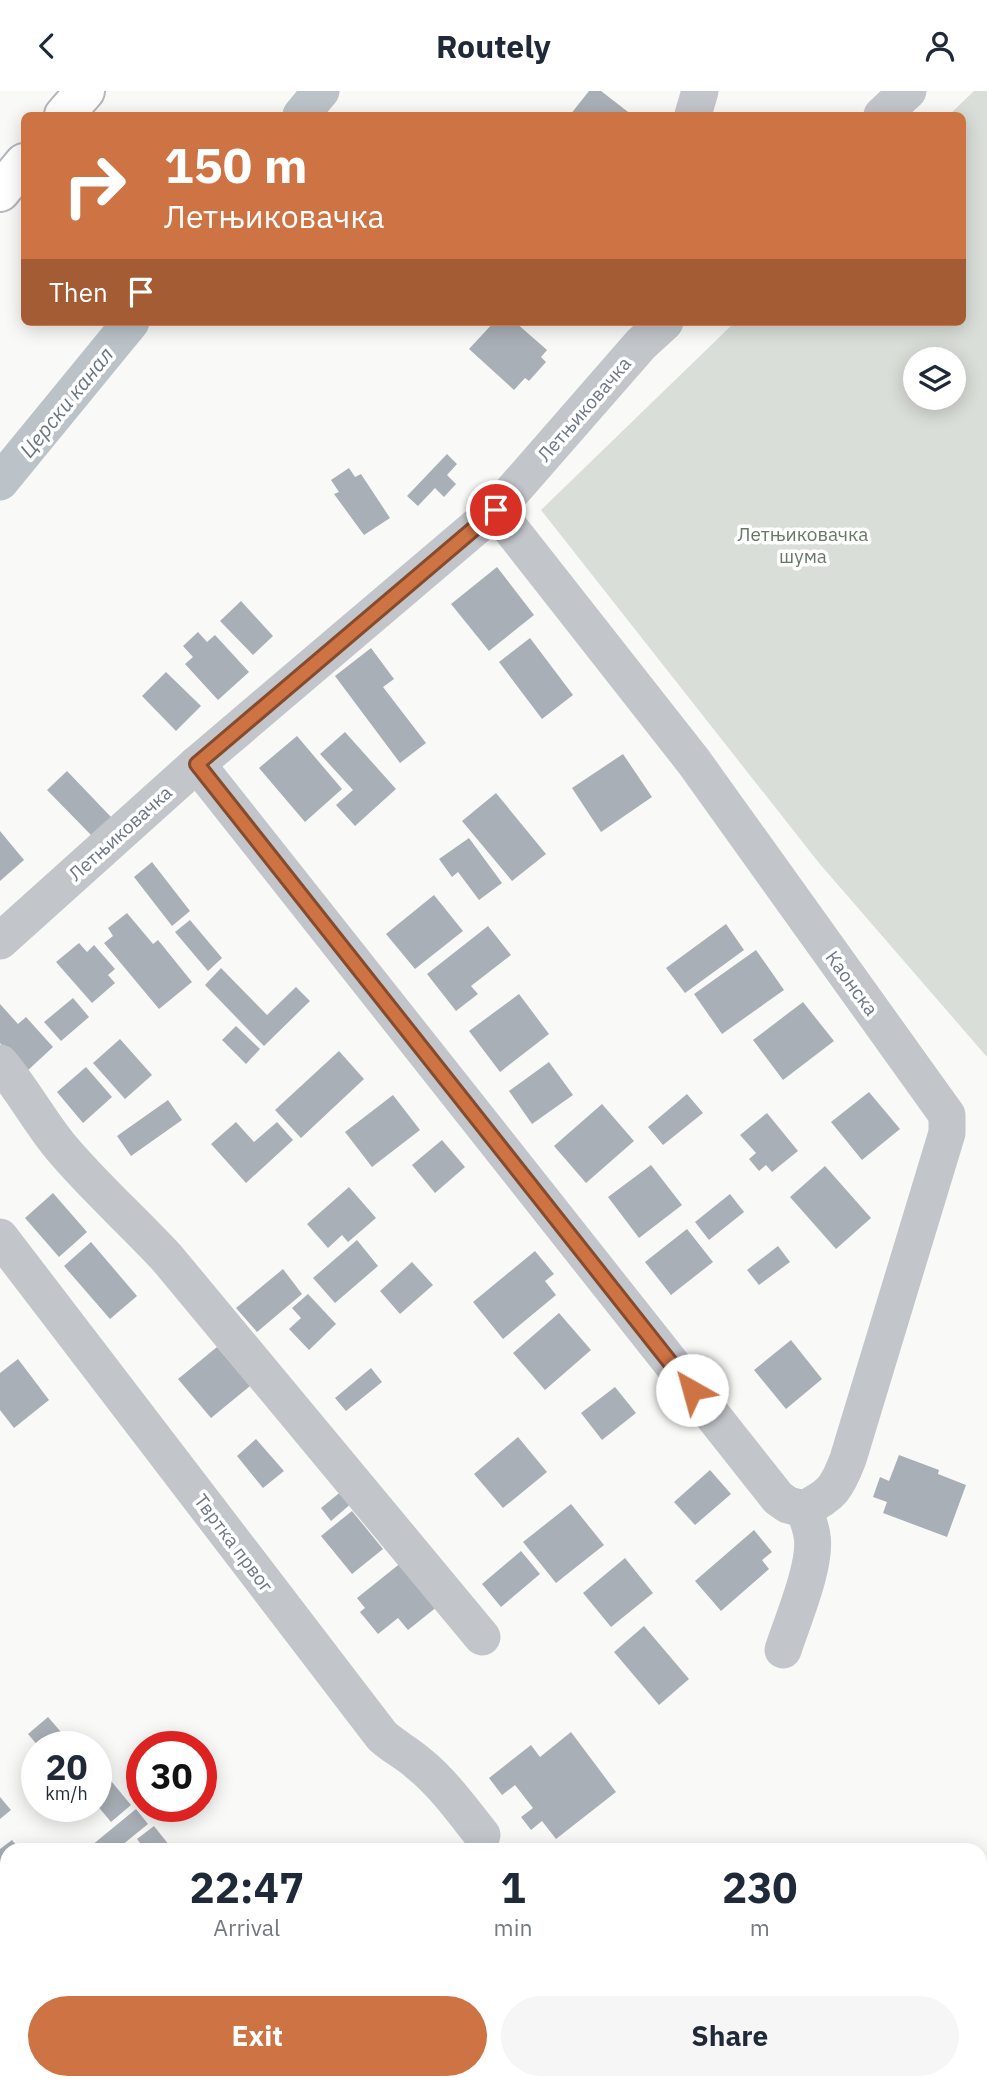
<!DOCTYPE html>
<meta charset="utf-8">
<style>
:root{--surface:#fff;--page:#f6f6f7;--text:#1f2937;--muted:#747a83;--accent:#ce7343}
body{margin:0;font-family:"IBM Plex Sans",sans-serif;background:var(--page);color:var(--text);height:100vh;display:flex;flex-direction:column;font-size:26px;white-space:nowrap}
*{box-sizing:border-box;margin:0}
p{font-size:23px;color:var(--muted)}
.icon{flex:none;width:38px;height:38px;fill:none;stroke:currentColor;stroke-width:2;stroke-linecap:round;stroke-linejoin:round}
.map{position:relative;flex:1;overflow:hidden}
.sheet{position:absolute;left:0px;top:1752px;width:987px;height:247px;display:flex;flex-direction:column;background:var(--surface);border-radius:21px 21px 0 0;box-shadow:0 4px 18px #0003}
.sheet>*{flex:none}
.guide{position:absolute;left:21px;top:21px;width:945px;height:214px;border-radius:10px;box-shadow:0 4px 18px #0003;background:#ce7343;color:#fff;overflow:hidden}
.controls{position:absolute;left:903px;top:256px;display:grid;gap:14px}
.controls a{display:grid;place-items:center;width:63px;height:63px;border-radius:50%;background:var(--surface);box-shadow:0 4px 18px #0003;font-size:35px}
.speed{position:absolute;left:21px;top:1640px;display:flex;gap:14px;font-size:35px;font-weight:700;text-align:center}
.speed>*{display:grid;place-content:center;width:91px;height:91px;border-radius:50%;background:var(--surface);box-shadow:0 4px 18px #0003;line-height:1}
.speed small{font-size:18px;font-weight:400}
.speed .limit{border:10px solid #d22;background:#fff;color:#111}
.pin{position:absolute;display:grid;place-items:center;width:60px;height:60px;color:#fff;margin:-30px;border:4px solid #fff;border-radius:50%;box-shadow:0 2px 7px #0007}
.me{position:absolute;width:77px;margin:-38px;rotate:322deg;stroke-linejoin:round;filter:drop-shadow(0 0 5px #0008)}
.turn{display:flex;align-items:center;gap:24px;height:147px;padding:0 28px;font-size:32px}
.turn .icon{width:91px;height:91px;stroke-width:2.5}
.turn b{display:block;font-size:49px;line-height:60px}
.then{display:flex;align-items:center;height:66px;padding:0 28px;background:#0003;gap:14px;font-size:26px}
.eta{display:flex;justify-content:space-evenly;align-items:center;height:119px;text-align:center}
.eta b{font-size:42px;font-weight:700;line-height:49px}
.cta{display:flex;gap:14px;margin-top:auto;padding:14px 28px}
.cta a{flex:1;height:80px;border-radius:42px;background:var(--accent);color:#fff;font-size:28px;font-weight:700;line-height:80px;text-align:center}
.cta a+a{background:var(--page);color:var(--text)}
header{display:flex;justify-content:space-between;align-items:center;height:91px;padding:0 28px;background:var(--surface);font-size:32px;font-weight:700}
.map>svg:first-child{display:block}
.green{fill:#d9ded8;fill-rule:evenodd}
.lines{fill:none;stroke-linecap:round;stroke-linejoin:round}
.canal{stroke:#bbc3c8;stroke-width:37}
.building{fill:#a9afb6}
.major-casing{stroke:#b4b7bb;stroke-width:42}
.minor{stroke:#c2c5c9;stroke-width:37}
.major{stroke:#fff;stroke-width:38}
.route-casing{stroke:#864b2c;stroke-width:18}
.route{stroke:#ce7343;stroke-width:12}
.labels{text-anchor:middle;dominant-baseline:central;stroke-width:7;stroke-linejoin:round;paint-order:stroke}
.street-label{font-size:19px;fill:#6d7785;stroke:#fff}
.park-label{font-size:19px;fill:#677866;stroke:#fff}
.water-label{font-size:21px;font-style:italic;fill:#68777f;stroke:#fff}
</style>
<header><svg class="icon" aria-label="back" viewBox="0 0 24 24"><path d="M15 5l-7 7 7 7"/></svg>Routely<svg class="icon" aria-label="person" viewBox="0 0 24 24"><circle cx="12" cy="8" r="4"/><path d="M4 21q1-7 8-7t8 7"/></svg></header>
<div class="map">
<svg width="987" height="1997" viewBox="0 0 987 1997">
<rect width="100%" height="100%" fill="#f9faf8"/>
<path class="green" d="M 974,0 L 987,0 L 987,966 L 819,772 L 541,419 L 735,231 L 962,231 L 962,24 L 949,24 ZM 915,268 L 954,268 L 954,306 L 915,306 Z"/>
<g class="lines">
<g class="canal">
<polyline points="301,24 321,0"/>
<polyline points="0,391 131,231"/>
</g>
</g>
<g class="building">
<polygon points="589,0 601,0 632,24 570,24"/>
<polygon points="494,231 515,231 547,259 541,266 546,271 529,290 525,287 514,299 469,258"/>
<polygon points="447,363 457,373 447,384 456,393 444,406 435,397 418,415 407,405"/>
<polygon points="349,377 355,386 361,383 390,427 364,444 334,403 339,401 331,389"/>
<polygon points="497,476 534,524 489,560 451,513"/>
<polygon points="241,510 273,545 253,564 220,530"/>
<polygon points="198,541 207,551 215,544 249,581 218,609 185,573 193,566 183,555"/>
<polygon points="530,547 573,604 542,628 499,571"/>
<polygon points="371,557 394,588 383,596 426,652 400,672 335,585"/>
<polygon points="166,581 201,615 176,640 142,605"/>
<polygon points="345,641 396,698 355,735 336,714 353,699 320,663"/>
<polygon points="297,645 342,698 305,731 259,677"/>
<polygon points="623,663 652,706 601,741 572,697"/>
<polygon points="67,680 111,726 92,745 47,699"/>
<polygon points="496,702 546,763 512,790 462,730"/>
<polygon points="0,740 24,769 0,790"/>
<polygon points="469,747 502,792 479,809 458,781 452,786 439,768"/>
<polygon points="152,771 190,820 172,835 134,786"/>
<polygon points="434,804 463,840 415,878 386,843"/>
<polygon points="127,822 153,853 158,849 192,891 159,918 104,852 113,845 108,837"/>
<polygon points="190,829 222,867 208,880 175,841"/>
<polygon points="726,833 744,859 685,902 666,877"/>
<polygon points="488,835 511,864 471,895 478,903 456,920 427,883"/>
<polygon points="79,852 87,861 94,854 115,878 108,884 115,892 92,912 56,871"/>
<polygon points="756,859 784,899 722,943 694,903"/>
<polygon points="221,877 267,924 296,896 310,910 264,955 205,894"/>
<polygon points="519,903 549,943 500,981 469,940"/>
<polygon points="73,907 89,926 61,950 44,931"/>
<polygon points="803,911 834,950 783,989 753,949"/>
<polygon points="0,913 18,933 26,926 53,956 26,981 0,952"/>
<polygon points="236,935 260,958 246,973 222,949"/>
<polygon points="120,948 152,984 125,1008 93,972"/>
<polygon points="339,960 364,988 301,1047 275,1019"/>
<polygon points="549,971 573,1004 532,1033 509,1000"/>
<polygon points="86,976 112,1006 83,1032 57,1001"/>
<polygon points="869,1001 900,1038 862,1069 831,1031"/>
<polygon points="687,1003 703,1022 663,1054 648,1036"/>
<polygon points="393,1004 420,1039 372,1076 345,1041"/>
<polygon points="168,1009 182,1029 131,1065 117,1045"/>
<polygon points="602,1013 634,1050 586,1092 554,1055"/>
<polygon points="767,1022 798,1060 772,1081 766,1074 759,1080 749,1068 756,1062 740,1044"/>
<polygon points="236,1031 254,1051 277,1031 293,1049 246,1092 211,1053"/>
<polygon points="442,1049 465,1076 435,1102 412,1074"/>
<polygon points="651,1074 682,1114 639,1147 608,1106"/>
<polygon points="825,1075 871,1127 836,1158 790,1106"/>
<polygon points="349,1096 376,1127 348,1151 342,1144 328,1157 307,1133"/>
<polygon points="53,1102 87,1141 59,1166 25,1127"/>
<polygon points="730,1103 744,1121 709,1149 695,1131"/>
<polygon points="687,1138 713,1171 671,1204 645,1171"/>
<polygon points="357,1149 378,1175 335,1212 313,1187"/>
<polygon points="91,1151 137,1205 110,1228 64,1175"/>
<polygon points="778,1155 790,1171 759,1194 747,1179"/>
<polygon points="535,1160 554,1183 545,1190 556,1204 503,1248 473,1211"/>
<polygon points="412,1171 433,1194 400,1223 380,1200"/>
<polygon points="283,1178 302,1203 257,1241 236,1217"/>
<polygon points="308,1203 336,1233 309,1259 289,1238 301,1227 292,1217"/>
<polygon points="559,1222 591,1259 545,1299 513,1262"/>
<polygon points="791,1249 822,1288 786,1318 754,1279"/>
<polygon points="217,1256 250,1295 211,1327 178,1288"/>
<polygon points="18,1268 49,1309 14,1337 0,1319 0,1282"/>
<polygon points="371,1277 382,1291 346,1320 335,1307"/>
<polygon points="615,1296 636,1322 602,1349 581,1322"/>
<polygon points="518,1346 547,1381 503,1417 474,1383"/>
<polygon points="256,1348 284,1380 263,1397 237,1365"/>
<polygon points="899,1364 939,1379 938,1383 966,1394 947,1446 883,1422 887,1411 873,1406 880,1386 889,1390"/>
<polygon points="710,1379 731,1403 695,1434 674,1411"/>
<polygon points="343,1399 353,1411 331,1430 321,1417"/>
<polygon points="571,1413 604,1454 556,1492 523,1451"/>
<polygon points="352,1420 383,1458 352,1483 321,1445"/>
<polygon points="754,1439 772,1461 762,1469 769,1478 721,1520 695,1490"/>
<polygon points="521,1460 540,1483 501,1516 482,1493"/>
<polygon points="625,1467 653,1502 611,1536 583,1502"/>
<polygon points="402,1471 438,1515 408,1539 398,1527 378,1543 360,1521 365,1517 357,1507"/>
<polygon points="644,1535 689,1588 659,1614 614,1561"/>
<polygon points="48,1626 74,1656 39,1656 28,1643"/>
<polygon points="571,1641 616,1701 556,1748 542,1730 531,1739 521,1726 533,1717 515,1694 502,1704 489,1687 531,1654 540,1666"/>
<polygon points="102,1679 131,1714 111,1731 96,1713 96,1684"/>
<polygon points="0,1706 11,1719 0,1728"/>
<polygon points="136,1718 148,1733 116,1759 86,1759"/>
<polygon points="154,1735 173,1759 145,1759 137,1748"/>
<polygon points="12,1749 20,1759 7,1759 7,1799 0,1790 0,1758"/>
<polygon points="110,1992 153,1992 146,1997 114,1997"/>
<polygon points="286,1992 327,1992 320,1997 290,1997"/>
</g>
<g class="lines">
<defs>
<g id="major">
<polyline points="64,24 85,0"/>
<polyline points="0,101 24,72"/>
</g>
</defs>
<use href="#major" class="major-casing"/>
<g class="minor">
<polyline points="693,24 700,0"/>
<polyline points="882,24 908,0"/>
<path d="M 496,419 L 694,671 L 947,1024 L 947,1042 L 848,1368 C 837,1397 832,1404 804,1418"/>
<polyline points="197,673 778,1407 788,1414 804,1418"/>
<polyline points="0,850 197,673 496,419 641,253 665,231"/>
<path d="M 0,972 C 22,998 38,1028 59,1054 C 92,1094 132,1129 167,1167 L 482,1546"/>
<path d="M 0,1146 L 382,1645 C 394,1656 407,1662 418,1672 C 443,1692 462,1719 482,1744"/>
<path d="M 783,1559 C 792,1531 817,1473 812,1445 C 811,1436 807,1427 804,1418"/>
<polyline points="0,1923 7,1932"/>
<polyline points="52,1992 56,1997"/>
</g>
<use href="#major" class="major"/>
</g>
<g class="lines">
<defs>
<polyline id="route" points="496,419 197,673 692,1299"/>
</defs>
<use href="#route" class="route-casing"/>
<use href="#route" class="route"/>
</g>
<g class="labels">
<g class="street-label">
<text transform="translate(584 318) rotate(-49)">Летњиковачка</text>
<text transform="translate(120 742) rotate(-42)">Летњиковачка</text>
<text transform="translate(852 892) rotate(54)">Каонска</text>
<text transform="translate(234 1452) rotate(53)">Твртка првог</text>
</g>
<g class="park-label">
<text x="803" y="443">Летњиковачка<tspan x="803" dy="22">шума</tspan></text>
</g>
<g class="water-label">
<text transform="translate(66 311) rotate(-51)">Церски канал</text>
</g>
</g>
</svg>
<div class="controls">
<a><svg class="icon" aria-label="layers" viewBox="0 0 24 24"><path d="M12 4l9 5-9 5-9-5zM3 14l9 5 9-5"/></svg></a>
</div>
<div class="speed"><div>20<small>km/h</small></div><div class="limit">30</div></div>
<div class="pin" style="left:496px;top:419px;background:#d93025"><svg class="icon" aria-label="arrive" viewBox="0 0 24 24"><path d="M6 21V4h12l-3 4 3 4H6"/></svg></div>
<svg class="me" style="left:692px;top:1299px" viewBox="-20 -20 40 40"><circle r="19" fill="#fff"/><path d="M0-13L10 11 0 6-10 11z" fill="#ce7343"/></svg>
<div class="guide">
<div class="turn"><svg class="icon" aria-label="right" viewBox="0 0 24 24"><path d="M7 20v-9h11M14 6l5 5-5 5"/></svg><div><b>150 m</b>Летњиковачка</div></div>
<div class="then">Then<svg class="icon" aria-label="arrive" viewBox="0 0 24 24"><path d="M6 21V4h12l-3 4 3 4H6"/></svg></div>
</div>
<section class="sheet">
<div class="eta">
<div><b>22:47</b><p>Arrival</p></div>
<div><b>1</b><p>min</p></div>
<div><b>230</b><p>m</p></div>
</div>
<div class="cta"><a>Exit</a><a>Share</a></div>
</section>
</div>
